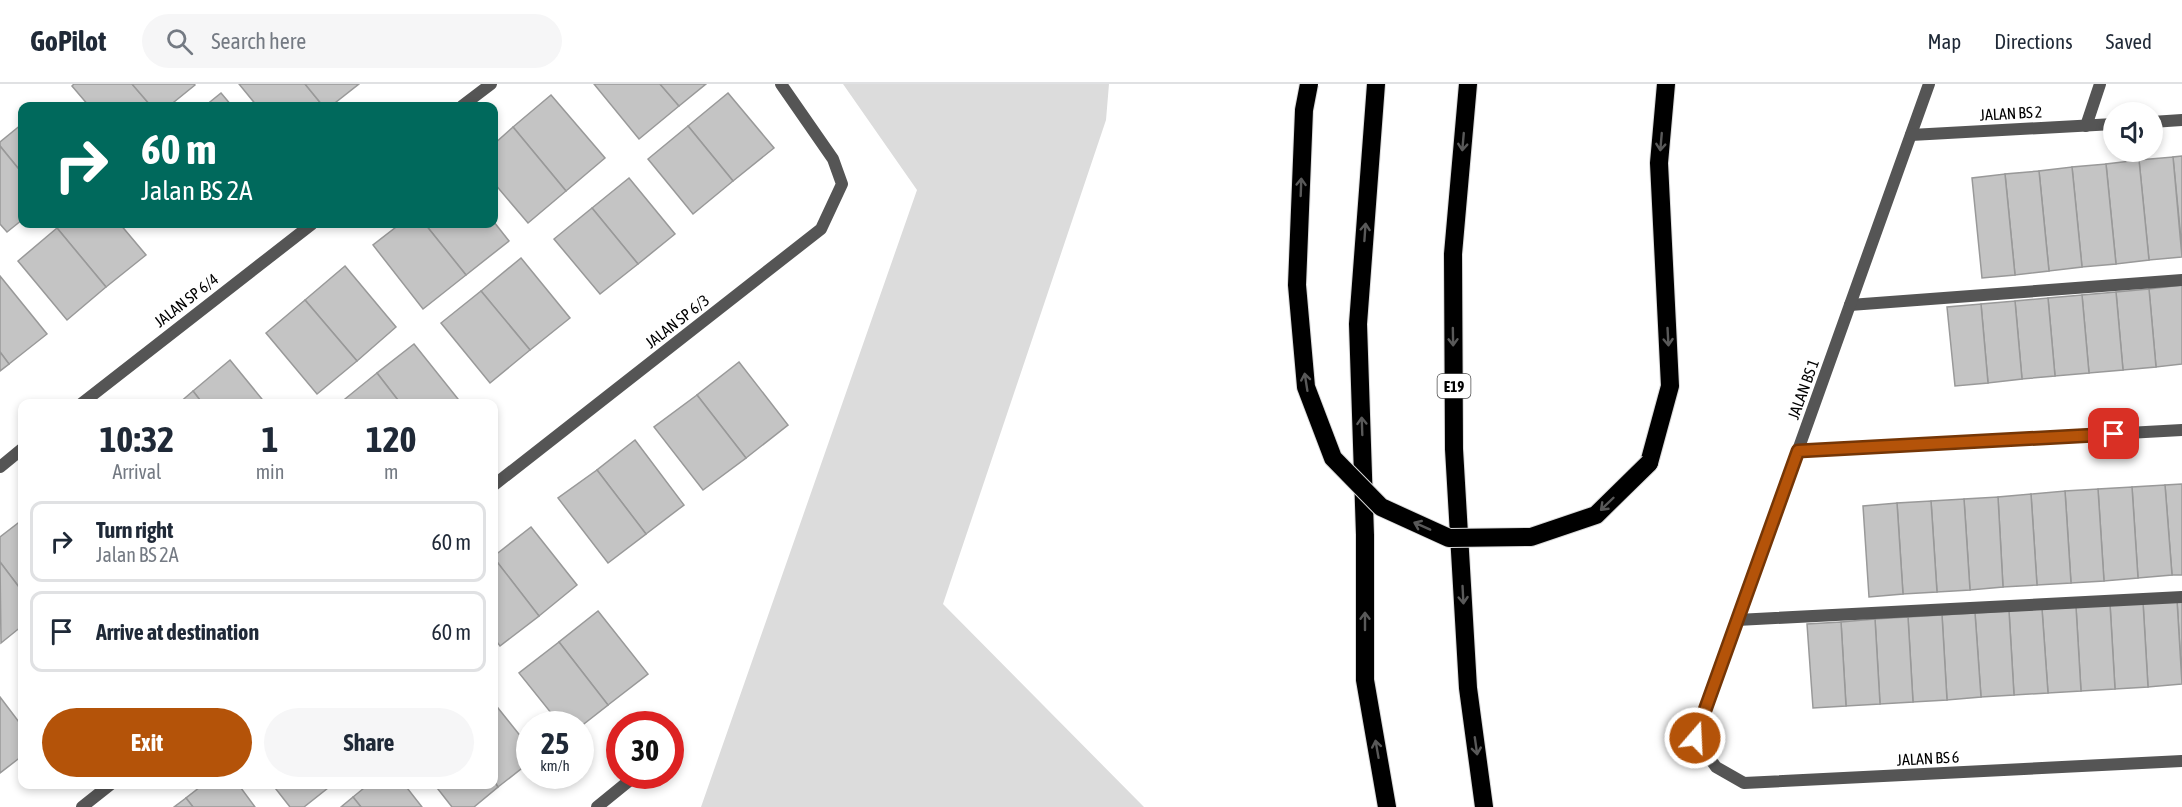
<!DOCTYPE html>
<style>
:root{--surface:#fff;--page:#f6f6f7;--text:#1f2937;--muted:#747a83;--line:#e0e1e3;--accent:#b45309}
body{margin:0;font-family:"Asap Condensed",sans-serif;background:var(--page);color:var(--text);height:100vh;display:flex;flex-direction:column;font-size:22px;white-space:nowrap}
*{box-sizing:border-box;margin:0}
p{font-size:20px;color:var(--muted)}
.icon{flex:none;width:33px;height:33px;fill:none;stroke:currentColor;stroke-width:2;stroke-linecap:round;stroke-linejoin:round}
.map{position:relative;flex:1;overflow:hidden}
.sheet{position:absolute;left:18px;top:315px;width:480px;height:390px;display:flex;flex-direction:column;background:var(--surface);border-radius:12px;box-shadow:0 3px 9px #0003}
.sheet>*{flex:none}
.top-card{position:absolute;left:18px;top:18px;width:480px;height:126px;border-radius:12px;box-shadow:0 3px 9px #0003;background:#00695c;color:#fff;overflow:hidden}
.buttons{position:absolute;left:2103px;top:18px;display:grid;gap:12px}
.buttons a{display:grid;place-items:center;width:60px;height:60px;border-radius:50%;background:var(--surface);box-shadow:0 3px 9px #0003;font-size:30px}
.speed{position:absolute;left:516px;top:627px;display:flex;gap:12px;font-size:30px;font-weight:700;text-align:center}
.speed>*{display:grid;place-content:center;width:78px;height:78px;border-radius:50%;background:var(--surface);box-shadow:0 3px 9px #0003;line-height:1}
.speed small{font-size:15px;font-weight:400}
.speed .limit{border:9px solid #d22;background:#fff;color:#111}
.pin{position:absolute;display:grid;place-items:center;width:51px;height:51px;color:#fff;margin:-26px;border-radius:12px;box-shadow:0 3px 9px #0006}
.me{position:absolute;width:66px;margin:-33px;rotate:19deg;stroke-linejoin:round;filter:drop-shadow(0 0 4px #0008)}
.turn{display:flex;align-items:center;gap:21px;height:126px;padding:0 24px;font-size:27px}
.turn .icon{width:78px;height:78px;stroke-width:2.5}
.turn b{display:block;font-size:42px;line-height:51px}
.eta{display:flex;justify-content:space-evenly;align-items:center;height:102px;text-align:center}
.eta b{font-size:36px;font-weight:700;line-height:42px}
.primary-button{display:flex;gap:12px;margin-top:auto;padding:12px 24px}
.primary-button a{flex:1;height:69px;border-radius:36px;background:var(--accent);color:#fff;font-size:24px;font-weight:700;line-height:69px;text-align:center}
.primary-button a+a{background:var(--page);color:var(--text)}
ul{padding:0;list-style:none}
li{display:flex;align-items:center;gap:18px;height:81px;margin:0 12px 9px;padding:0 12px;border:3px solid var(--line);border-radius:12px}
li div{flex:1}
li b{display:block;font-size:22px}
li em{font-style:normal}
header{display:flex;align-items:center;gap:36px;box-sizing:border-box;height:84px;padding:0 30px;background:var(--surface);border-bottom:2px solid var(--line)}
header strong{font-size:28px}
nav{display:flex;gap:33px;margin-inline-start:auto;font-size:21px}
.search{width:420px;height:54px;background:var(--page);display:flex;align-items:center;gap:15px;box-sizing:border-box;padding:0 21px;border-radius:33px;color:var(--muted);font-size:22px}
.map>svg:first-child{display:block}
.green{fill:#dcdcdc}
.building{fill:#c4c4c4;stroke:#999;stroke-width:1.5}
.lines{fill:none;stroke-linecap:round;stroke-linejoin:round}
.motorway-casing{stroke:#dbdbdb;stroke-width:20}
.service{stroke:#555;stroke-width:12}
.minor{stroke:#555;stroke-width:12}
.motorway{stroke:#000;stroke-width:18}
.motorway-bridge-casing{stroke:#dbdbdb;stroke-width:20;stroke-linecap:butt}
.motorway-bridge{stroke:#000;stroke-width:18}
.oneway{stroke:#595959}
.route-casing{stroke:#753606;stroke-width:15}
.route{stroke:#b45309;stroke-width:10}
.labels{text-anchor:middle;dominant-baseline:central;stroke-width:4.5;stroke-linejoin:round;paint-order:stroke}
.shield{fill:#fff;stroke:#4c4c4c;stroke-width:1.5}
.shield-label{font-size:15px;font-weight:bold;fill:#000}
.street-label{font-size:16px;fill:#000;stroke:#fff}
</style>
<header>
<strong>GoPilot</strong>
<div class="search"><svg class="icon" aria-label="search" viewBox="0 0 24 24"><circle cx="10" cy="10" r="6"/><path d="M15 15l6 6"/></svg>Search here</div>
<nav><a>Map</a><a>Directions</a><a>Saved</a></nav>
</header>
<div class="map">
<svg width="2182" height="723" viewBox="0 0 2182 723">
<rect width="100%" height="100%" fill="#fff"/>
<polygon class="green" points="843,0 1109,0 1106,36 943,520 1144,723 701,723 917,106"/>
<g class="building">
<polygon points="74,0 132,0 151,22 89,22 72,2"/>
<polygon points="132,0 194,0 195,1 169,22 151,22"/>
<polygon points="239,0 305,0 323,22 257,22"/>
<polygon points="305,0 359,0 331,22 323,22"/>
<polygon points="594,0 660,0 679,22 639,55"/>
<polygon points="660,0 706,0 679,22"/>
<polygon points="221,9 232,22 205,22"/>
<polygon points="728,9 774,64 733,97 688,42"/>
<polygon points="551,11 605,74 566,107 513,43"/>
<polygon points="22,40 22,89 0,62 0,58"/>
<polygon points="688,42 733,97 693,130 648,75"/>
<polygon points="513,43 566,107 528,139 494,99 494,60"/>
<polygon points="0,62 22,89 22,136 7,148 0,140"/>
<polygon points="2182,72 2182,166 2173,73"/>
<polygon points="2173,73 2182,173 2149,176 2139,76"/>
<polygon points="2139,76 2149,176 2116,180 2106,80"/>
<polygon points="2106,80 2116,180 2082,183 2072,83"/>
<polygon points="2072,83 2082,183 2049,187 2039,87"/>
<polygon points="2039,87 2049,187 2015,191 2005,90"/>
<polygon points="2005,90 2015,191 1982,194 1972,94"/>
<polygon points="629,94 675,150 638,180 592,124"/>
<polygon points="592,124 638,180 600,210 554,155"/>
<polygon points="494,138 509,157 466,191 425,140"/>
<polygon points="62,140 120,140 146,171 106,203 57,144"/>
<polygon points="400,140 425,140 466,191 423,225 373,161"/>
<polygon points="57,144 106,203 67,236 18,177"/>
<polygon points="521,174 570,234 530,266 481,207"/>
<polygon points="345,182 396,243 357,277 305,216"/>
<polygon points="0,192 47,250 9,280 0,268"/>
<polygon points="2182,201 2182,280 2156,283 2149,205"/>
<polygon points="2149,205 2156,283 2123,286 2116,208"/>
<polygon points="481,207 530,266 490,299 441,239"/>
<polygon points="2116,208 2123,286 2089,289 2082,211"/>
<polygon points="2082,211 2089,289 2055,292 2048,214"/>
<polygon points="2048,214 2055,292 2022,295 2015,217"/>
<polygon points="305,216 357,277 317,310 266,249"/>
<polygon points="2015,217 2022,295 1988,299 1981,220"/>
<polygon points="1981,220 1988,299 1955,302 1947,223"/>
<polygon points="414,260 462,320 401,320 377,289"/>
<polygon points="0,268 9,280 0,287"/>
<polygon points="230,276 266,320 203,320 193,307"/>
<polygon points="739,278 788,341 746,374 697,311"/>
<polygon points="377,289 401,320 340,320 340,319"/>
<polygon points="193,307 203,320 178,320"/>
<polygon points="697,311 746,374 703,406 654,343"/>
<polygon points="635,356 684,421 646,450 597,386"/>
<polygon points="597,386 646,450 608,479 558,414"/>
<polygon points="2182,400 2182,491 2172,491 2165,401"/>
<polygon points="2165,401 2172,491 2138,494 2132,403"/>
<polygon points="2132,403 2138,494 2104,497 2098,405"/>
<polygon points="2098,405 2104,497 2071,499 2065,407"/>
<polygon points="2065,407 2071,499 2037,501 2031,410"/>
<polygon points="2031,410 2037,501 2003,503 1998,413"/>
<polygon points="1998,413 2003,503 1970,506 1964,415"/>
<polygon points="1964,415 1970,506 1937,508 1931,417"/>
<polygon points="1931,417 1937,508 1903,510 1897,419"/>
<polygon points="1897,419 1903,510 1869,513 1863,422"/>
<polygon points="22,436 22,507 0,478 0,453"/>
<polygon points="531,443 577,501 539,532 494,474 494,472"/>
<polygon points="494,474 539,532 500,562 494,554"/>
<polygon points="0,478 22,507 22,542 1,559"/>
<polygon points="2177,516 2182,516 2182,600"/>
<polygon points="2177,516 2182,600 2148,603 2143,518"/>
<polygon points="2143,518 2148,603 2115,605 2110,520"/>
<polygon points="2110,520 2115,605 2081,607 2076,523"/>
<polygon points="2076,523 2081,607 2048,609 2042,525"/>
<polygon points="2042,525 2048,609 2014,611 2009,527"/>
<polygon points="598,527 648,590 608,621 559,558"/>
<polygon points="2009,527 2014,611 1981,613 1975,529"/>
<polygon points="1975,529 1981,613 1947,616 1942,531"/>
<polygon points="1942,531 1947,616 1913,618 1908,533"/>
<polygon points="1908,533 1913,618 1880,620 1875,535"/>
<polygon points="1875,535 1880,620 1846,622 1841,538"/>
<polygon points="1841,538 1846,622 1813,624 1807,540"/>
<polygon points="559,558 608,621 580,643 580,640 560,640 519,589"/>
<polygon points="0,613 22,642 22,672 0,689"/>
<polygon points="494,619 530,664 530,678 498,703 494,697"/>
<polygon points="494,697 498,703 474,723 452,723 434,700 494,700"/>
<polygon points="204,700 238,700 255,723 193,723 186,714"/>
<polygon points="272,700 333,700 304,723 290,723"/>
<polygon points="369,700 404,700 422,723 361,723 353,713"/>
<polygon points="353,713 361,723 341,723"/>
<polygon points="186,714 193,723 174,723"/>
</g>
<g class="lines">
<defs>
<g id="motorway">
<polyline points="1376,0 1358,240 1365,451 1365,596 1387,723"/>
<polyline points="1468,0 1453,170 1454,365 1468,604 1484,723"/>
<polyline points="1649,379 1670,302 1659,79 1666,0"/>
</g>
</defs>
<use href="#motorway" class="motorway-casing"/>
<g class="service">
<polyline points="2086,42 2100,0"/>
<polyline points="1850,221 2182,196"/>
<polyline points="1737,536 2182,513"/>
</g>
<g class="minor">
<polyline points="1929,0 1695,654 1716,683 1744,699 2182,677"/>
<polyline points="462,22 491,0"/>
<polyline points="2152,38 2182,36"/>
<polyline points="1911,51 2114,40"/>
<polyline points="81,320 312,140"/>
<polyline points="1798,367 2182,346"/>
<polyline points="0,383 22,365"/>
<polyline points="494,401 821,145 842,100 833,75 781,0"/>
<polyline points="670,662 673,660"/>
<polyline points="82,723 111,700"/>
<polyline points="597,723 635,692"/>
</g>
<use href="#motorway" class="motorway"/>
<defs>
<polyline id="motorway-bridge" points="1309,0 1304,26 1297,201 1306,303 1333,374 1381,423 1449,454 1531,453 1596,431 1649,379"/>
</defs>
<use href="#motorway-bridge" class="motorway-bridge-casing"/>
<use href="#motorway-bridge" class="motorway-bridge"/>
</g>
<defs><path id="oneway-shaft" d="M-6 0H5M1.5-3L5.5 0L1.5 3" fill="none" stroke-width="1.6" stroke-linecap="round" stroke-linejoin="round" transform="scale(1.5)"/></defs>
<g class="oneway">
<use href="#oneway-shaft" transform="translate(1463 58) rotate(95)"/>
<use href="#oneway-shaft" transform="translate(1661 58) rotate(95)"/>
<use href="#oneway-shaft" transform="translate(1301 103) rotate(-88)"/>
<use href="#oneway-shaft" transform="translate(1365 148) rotate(-86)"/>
<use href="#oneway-shaft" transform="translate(1453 253) rotate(89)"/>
<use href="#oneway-shaft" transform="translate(1668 253) rotate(87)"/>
<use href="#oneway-shaft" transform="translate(1306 298) rotate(-99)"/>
<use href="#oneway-shaft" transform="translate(1362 342) rotate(-92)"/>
<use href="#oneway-shaft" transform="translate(1607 420) rotate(136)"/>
<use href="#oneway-shaft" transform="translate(1422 442) rotate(-156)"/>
<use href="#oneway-shaft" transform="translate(1463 511) rotate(87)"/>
<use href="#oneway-shaft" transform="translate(1365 537) rotate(-90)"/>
<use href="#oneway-shaft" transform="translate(1476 662) rotate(82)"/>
<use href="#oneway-shaft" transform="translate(1377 665) rotate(-100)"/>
</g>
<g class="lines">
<defs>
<polyline id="route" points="1695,654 1798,367 2114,350"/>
</defs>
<use href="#route" class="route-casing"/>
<use href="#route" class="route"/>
</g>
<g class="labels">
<rect class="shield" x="1437.5" y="290" width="33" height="24" rx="4.5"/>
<g class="shield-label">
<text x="1454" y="302">E19</text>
</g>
<g class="street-label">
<text transform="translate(2011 29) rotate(-3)">JALAN BS 2</text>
<text transform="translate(186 216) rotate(-38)">JALAN SP 6/4</text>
<text transform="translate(677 237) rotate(-38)">JALAN SP 6/3</text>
<text transform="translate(1803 305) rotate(-70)">JALAN BS 1</text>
<text transform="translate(1928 674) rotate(-3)">JALAN BS 6</text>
</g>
</g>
</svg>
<div class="buttons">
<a><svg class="icon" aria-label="sound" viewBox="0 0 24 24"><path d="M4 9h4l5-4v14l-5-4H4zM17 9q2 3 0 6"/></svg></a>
</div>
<div class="speed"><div>25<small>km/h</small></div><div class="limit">30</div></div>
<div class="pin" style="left:2114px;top:350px;background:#d93025"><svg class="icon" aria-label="arrive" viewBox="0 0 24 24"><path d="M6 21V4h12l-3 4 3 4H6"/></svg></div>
<svg class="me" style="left:1695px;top:654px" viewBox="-20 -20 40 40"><circle r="17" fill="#b45309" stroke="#fff" stroke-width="3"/><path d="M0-11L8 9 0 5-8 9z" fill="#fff"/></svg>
<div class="top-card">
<div class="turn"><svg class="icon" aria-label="right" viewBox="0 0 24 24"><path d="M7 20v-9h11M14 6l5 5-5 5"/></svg><div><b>60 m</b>Jalan BS 2A</div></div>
</div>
<section class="sheet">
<div class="eta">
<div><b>10:32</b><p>Arrival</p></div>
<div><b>1</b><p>min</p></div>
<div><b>120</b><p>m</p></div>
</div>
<ul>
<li><svg class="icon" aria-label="right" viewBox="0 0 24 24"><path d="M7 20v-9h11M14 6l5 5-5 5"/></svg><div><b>Turn right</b><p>Jalan BS 2A</p></div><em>60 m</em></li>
<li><svg class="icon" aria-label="arrive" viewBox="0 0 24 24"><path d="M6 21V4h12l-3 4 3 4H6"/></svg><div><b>Arrive at destination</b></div><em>60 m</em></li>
</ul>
<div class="primary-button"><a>Exit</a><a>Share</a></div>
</section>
</div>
